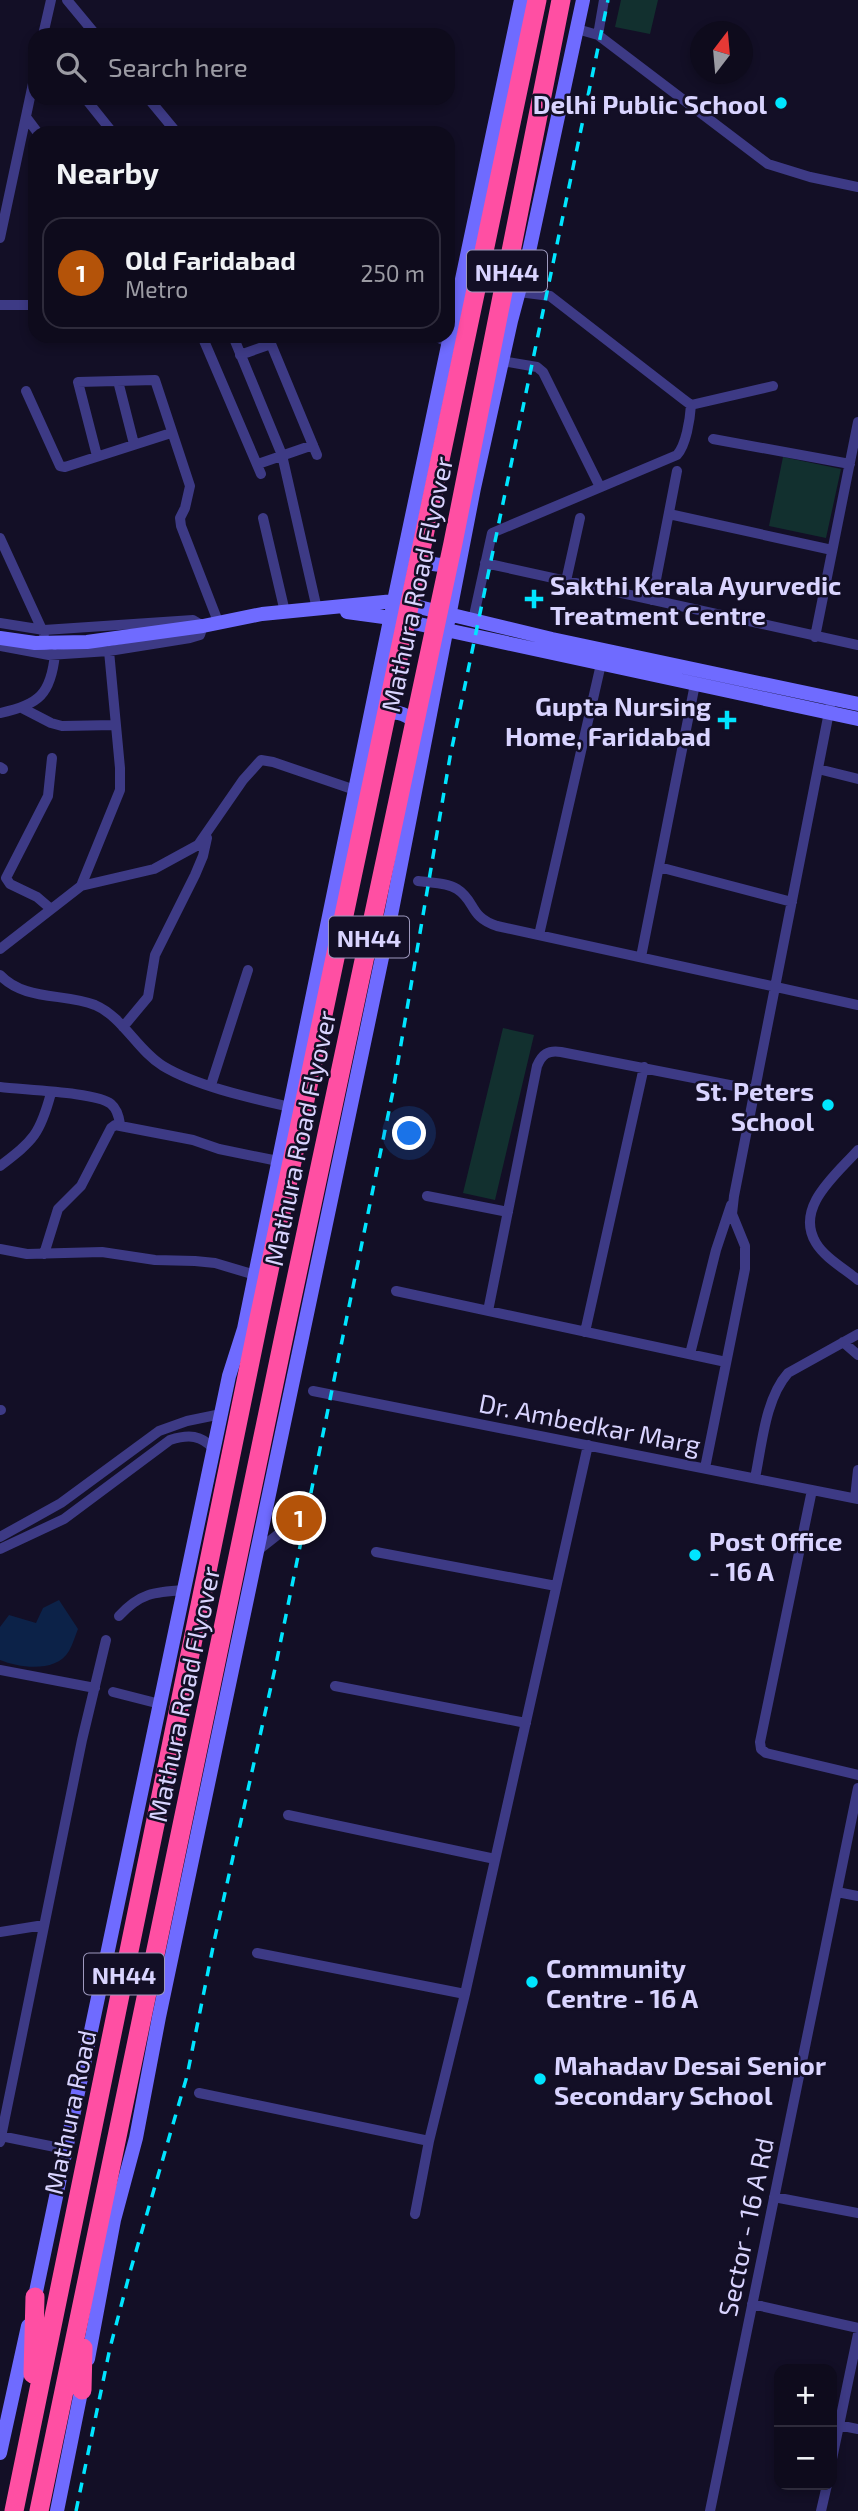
<!DOCTYPE html>
<meta charset="utf-8">
<style>
body{margin:0;font-family:"Exo 2",sans-serif;background:#1c1929;color:#f1f3f6}
.controls{position:absolute;right:21px;bottom:21px;display:grid;overflow:hidden;border-radius:14px;box-shadow:0 4px 10px #0003}
.controls button{width:63px;height:63px;display:grid;place-items:center;padding:0;border:0;border-bottom:2px solid #2e2b3b;background:#0e0b1c;color:#f1f3f6;font:35px sans-serif}
.compass{position:absolute;left:690px;top:21px;width:63px;height:63px;border-radius:50%;background:#0e0b1c;box-shadow:0 4px 10px #0003;rotate:16deg}
.you{position:absolute;left:410px;top:1134px;width:24px;height:24px;margin:-18px;border:5px solid #fff;border-radius:50%;background:#1a73e8;box-shadow:0 0 0 10px #1a73e833}
.badge{display:grid;place-items:center;width:46px;height:46px;border-radius:50%;background:#b45309;color:#fff;font-size:23px;font-weight:700}
.pin{position:absolute;translate:-50% -50%;border:4px solid #fff;box-shadow:0 2px 7px #0006}
.list{margin:0;padding:0;list-style:none}
h2{display:flex;justify-content:space-between;align-items:center;height:91px;margin:0;padding:0 28px;font-size:30px}
h2 small{font-size:23px;font-weight:400;color:#9b9ba3}
.list li{display:grid;grid-template-columns:46px 1fr auto;gap:21px;align-items:center;box-sizing:border-box;height:112px;margin:0 14px 14px;padding:0 14px;border:2px solid #2e2b3b;border-radius:21px}
.list b{display:block;font-size:26px;white-space:nowrap}
.list p{margin:0;font-size:23px;white-space:nowrap;color:#9b9ba3}
.list em{font-size:23px;font-style:normal;color:#9b9ba3}
.icon{flex:none;width:38px;height:38px;fill:none;stroke:currentColor;stroke-width:2;stroke-linecap:round;stroke-linejoin:round}
.map{position:relative;flex:none;width:858px;height:2511px;overflow:hidden}
.search{position:absolute;background:#0e0b1c;box-shadow:0 4px 10px #0003;left:28px;top:28px;width:427px;height:77px;display:flex;align-items:center;gap:18px;box-sizing:border-box;padding:0 24px;border-radius:21px;color:#9b9ba3;font-size:26px}
.panel{position:absolute;background:#0e0b1c;box-shadow:0 4px 10px #0003;left:28px;top:126px;width:427px;height:217px;border-radius:21px}
.map>svg:first-child{display:block}
.green{fill:#12302f}
.water{fill:#0c2248}
.lines{fill:none;stroke-linecap:round;stroke-linejoin:round}
.street{stroke:#3d3a85;stroke-width:10}
.secondary{stroke:#6f6bff;stroke-width:14}
.highway{stroke:#ff4fa3;stroke-width:19}
.rail{stroke:#00e5ff;stroke-width:3.5;stroke-dasharray:10 9;stroke-linecap:butt}
.poi-dot{fill:#00e5ff;stroke:#130f26;stroke-width:2.5}
.labels{text-anchor:middle;dominant-baseline:central;stroke-width:5;stroke-linejoin:round;paint-order:stroke}
.shield{fill:#130f26;stroke:#9e99be;stroke-width:2}
.shield-label{font-size:24px;font-weight:bold;fill:#d9d4ff}
.poi-label{font-size:26px;font-weight:bold;fill:#d9d4ff;stroke:#130f26;text-anchor:start}
.street-label{font-size:26px;fill:#d9d4ff;stroke:#130f26}
</style>
<div class="map">
<svg width="858" height="2511" viewBox="0 0 858 2511">
<rect width="100%" height="100%" fill="#130f26"/>
<!-- green -->
<path class="green" d="M 621,0 L 658,0 L 650,34 L 615,27 Z
M 783,457 L 841,469 L 826,538 L 769,526 Z
M 503,1028 L 534,1035 L 495,1200 L 463,1193 Z"/>
<!-- water -->
<path class="water" d="M 59,1600 L 78,1629 C 75,1636 73,1644 69,1651 C 56,1673 20,1668 0,1660 L 0,1627 L 9,1615 L 36,1623 L 43,1608 Z"/>
<g class="lines">
<!-- street -->
<path class="street" d="M 67,0 L 96,35
M 577,29 L 598,35 L 768,164 L 810,177 L 858,187
M 43,35 L 51,0
M 598,35 L 604,0
M 85,98 L 113,133
M 148,98 L 177,133
M 26,117 L 38,133
M 0,238 L 35,74
M 0,305 L 35,305
M 202,336 L 261,474
M 233,336 L 282,455 L 317,609
M 435,336 L 449,343
M 240,355 L 271,344 L 317,455
M 502,361 L 537,367 L 543,372 L 600,487
M 118,381 L 134,444
M 26,391 L 60,466 L 65,467 L 171,433
M 691,405 L 773,386
M 713,439 L 850,464
M 97,456 L 78,382 L 155,380 L 190,486 L 185,508 L 180,518 L 181,526 L 219,624
M 258,464 L 313,445
M 669,514 L 832,550
M 263,518 L 285,612
M 0,538 L 44,634
M 485,563 L 858,645
M 566,581 L 580,518
M 652,600 L 677,471
M 473,620 L 492,533 L 677,455 C 686,445 690,420 691,405 L 683,399 L 550,296 L 519,292
M 0,623 L 44,630 L 193,620 L 203,626 L 200,635 L 190,638 L 109,651 L 49,655 L 0,646
M 815,637 L 858,422
M 22,708 L 51,723 L 62,726 L 115,725
M 0,713 C 39,705 51,694 55,654
M 0,767 L 3,769
M 818,769 L 858,779
M 659,867 L 792,902
M 418,881 C 430,883 446,882 457,889 C 476,901 469,917 497,926 L 858,1005
M 81,886 L 120,790 L 120,768 L 109,651
M 51,909 L 37,897 L 10,884 L 6,878 L 48,796 L 52,758
M 539,935 L 601,664
M 0,949 L 81,886 L 154,869 L 198,845 L 243,780 L 261,760 L 273,762 L 355,790
M 641,957 L 695,684
M 0,975 C 24,1001 64,993 95,1005 C 123,1017 137,1050 163,1066 C 196,1086 251,1098 290,1107
M 123,1027 L 148,997 L 155,955 L 195,875 L 203,856 L 207,838
M 211,1085 L 248,970
M 0,1087 C 22,1090 97,1092 111,1104 C 117,1109 119,1117 120,1124
M 858,1150 C 837,1174 794,1207 816,1243 C 825,1258 845,1269 858,1280
M 0,1166 C 34,1140 40,1134 51,1093
M 427,1196 L 508,1212
M 0,1249 L 27,1254 L 102,1252 L 155,1260 L 195,1261 L 215,1263 L 255,1275
M 44,1254 L 58,1209 L 81,1186 L 111,1128 L 115,1125 L 193,1140 L 219,1149 L 278,1161
M 396,1291 L 726,1362
M 488,1311 L 537,1066 C 542,1054 548,1050 561,1052 L 755,1090
M 585,1332 L 644,1067
M 843,1342 L 858,1355
M 690,1354 L 716,1250 L 731,1205
M 313,1391 L 858,1499
M 0,1410 L 1,1410
M 705,1468 L 745,1269 L 745,1246 L 732,1214 L 734,1196 L 830,707
M 755,1478 C 762,1445 765,1399 788,1373 L 858,1334
M 812,1490 L 760,1742 L 761,1749 L 766,1753 L 858,1775
M 855,1498 L 858,1470
M 0,1537 L 61,1503 L 159,1431 L 187,1421 L 221,1414
M 0,1549 L 64,1519 L 170,1440 C 189,1434 201,1435 214,1449
M 257,1551 L 285,1529
M 376,1552 L 556,1586
M 119,1616 C 140,1593 154,1592 184,1590
M 0,1670 L 95,1688
M 335,1686 L 526,1723
M 113,1692 L 160,1704
M 288,1815 L 495,1859
M 837,1892 L 858,1896
M 0,1932 L 44,1925
M 257,1953 L 465,1994
M 199,2093 L 429,2141
M 0,2136 L 55,2147 L 66,2153
M 0,2142 L 82,1740 L 106,1640
M 774,2197 L 858,2213
M 415,2214 L 429,2141 L 465,1994 L 588,1445
M 752,2304 L 858,2328
M 838,2425 L 858,2429
M 832,2459 L 858,2334
M 710,2511 L 858,1788
M 821,2511 L 827,2485"/>
<!-- secondary -->
<path class="secondary" d="M 414,553 C 426,564 441,570 455,559
M 347,612 L 391,618 L 858,719
M 0,638 L 35,643 L 87,642 L 203,626 L 262,614 L 394,601 L 552,639 L 858,704
M 380,716 C 398,709 408,714 420,727
M 33,2306 L 229,1376 L 244,1329 L 255,1275 L 394,601 L 521,0
M 88,2359 L 114,2220 L 136,2138 L 159,2017 L 392,910 L 474,488 L 511,321 L 527,261 L 583,0
M 0,2453 L 28,2326
M 57,2511 L 83,2382"/>
<!-- highway -->
<path class="highway" d="M 33,2374 L 35,2297
M 82,2390 L 83,2348
M 14,2511 L 258,1323 L 537,0
M 39,2511 L 285,1331 L 453,543 L 561,0"/>
<!-- rail -->
<path class="rail" d="M 76,2511 L 110,2348 L 130,2272 L 187,2076 L 214,1942 L 276,1664 L 393,1091 L 450,757 L 608,0"/>
</g>
<!-- markers -->
<g class="poi-dot">
<circle cx="781" cy="103" r="7"/>
<path d="M530.5 588.5h7v7h7v7h-7v7h-7v-7h-7v-7h7z"/>
<path d="M723.5 709.5h7v7h7v7h-7v7h-7v-7h-7v-7h7z"/>
<circle cx="828" cy="1105" r="7"/>
<circle cx="695" cy="1555" r="7"/>
<circle cx="532" cy="1982" r="7"/>
<circle cx="540" cy="2079" r="7"/>
</g>
<g class="labels">
<!-- shield labels -->
<g class="shield">
<rect x="467" y="250.5" width="80" height="41" rx="5"/>
<rect x="329" y="916.5" width="80" height="41" rx="5"/>
<rect x="84" y="1953.5" width="80" height="41" rx="5"/>
</g>
<g class="shield-label">
<text x="507" y="271">NH44</text>
<text x="369" y="937">NH44</text>
<text x="124" y="1974">NH44</text>
</g>
<!-- poi labels -->
<g class="poi-label">
<text x="767" y="103" text-anchor="end">Delhi Public School</text>
<text x="550" y="584">Sakthi Kerala Ayurvedic<tspan x="550" dy="30">Treatment Centre</tspan></text>
<text x="711" y="705" text-anchor="end">Gupta Nursing<tspan x="711" dy="30">Home, Faridabad</tspan></text>
<text x="814" y="1090" text-anchor="end">St. Peters<tspan x="814" dy="30">School</tspan></text>
<text x="709" y="1540">Post Office<tspan x="709" dy="30">- 16 A</tspan></text>
<text x="546" y="1967">Community<tspan x="546" dy="30">Centre - 16 A</tspan></text>
<text x="554" y="2064">Mahadav Desai Senior<tspan x="554" dy="30">Secondary School</tspan></text>
</g>
<!-- street labels -->
<g class="street-label">
<text transform="translate(416 584) rotate(-78)">Mathura Road Flyover</text>
<text transform="translate(299 1138) rotate(-78)">Mathura Road Flyover</text>
<text transform="translate(590 1423) rotate(11)">Dr. Ambedkar Marg</text>
<text transform="translate(183 1694) rotate(-78)">Mathura Road Flyover</text>
<text transform="translate(69 2112) rotate(-78)">Mathura Road</text>
<text transform="translate(745 2227) rotate(-78)">Sector - 16 A Rd</text>
</g>
</g>
</svg>
<div class="controls">
<button>+</button>
<button>−</button>
</div>
<svg class="compass" viewBox="-18 -18 36 36"><path d="M0-13l5 13h-10z" fill="#e53935"/><path d="M0 13l5-13h-10z" fill="#9b9ba3"/></svg>
<div class="you"></div>
<div class="pin badge" style="left:299px;top:1518px">1</div>
<div class="search"><svg class="icon" aria-label="search" viewBox="0 0 24 24"><circle cx="10" cy="10" r="6"/><path d="M15 15l6 6"/></svg>Search here</div>
<section class="panel">
<h2>Nearby<small></small></h2>
<ul class="list">
<li><span class="badge">1</span><div><b>Old Faridabad</b><p>Metro</p></div><em>250 m</em></li>
</ul>
</section>
</div>
